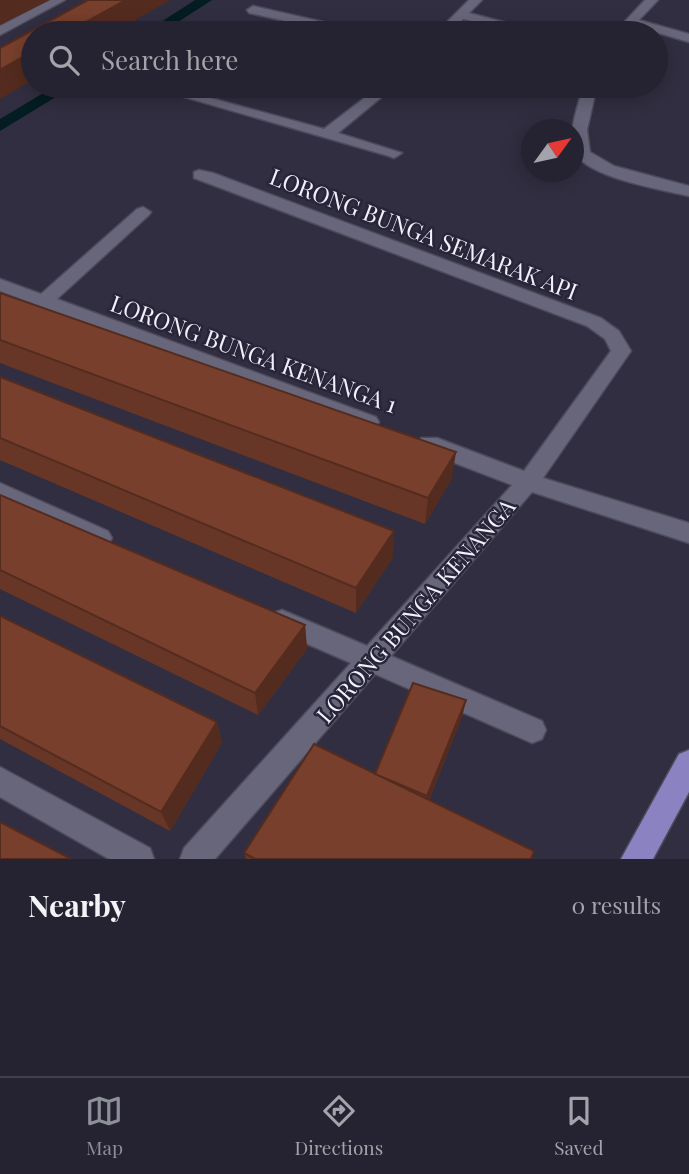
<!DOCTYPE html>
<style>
body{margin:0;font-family:"Playfair Display",serif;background:#2d2a39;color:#f1f3f6}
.compass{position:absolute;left:521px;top:119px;width:63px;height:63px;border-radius:50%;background:#252231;box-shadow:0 4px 18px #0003;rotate:57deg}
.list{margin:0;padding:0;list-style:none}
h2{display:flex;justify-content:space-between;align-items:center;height:91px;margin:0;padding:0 28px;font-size:30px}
h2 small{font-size:23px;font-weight:400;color:#a3a4ab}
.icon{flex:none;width:38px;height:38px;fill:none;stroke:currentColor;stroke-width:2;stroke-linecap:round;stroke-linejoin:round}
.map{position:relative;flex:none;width:689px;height:859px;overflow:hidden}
.search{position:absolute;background:#252231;box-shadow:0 4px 18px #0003;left:21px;right:21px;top:21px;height:77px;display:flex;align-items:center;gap:18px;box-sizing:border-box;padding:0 24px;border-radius:38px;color:#a3a4ab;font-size:26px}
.sheet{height:217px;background:#252231}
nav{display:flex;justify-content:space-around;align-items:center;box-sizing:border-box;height:98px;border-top:2px solid #423f4d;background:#252231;font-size:19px;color:#a3a4ab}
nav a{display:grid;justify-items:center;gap:4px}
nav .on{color:#8c9099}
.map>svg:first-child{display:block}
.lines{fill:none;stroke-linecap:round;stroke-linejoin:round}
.canal{fill:#031d22;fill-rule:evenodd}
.minor-casing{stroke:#4d4a5b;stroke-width:3}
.major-casing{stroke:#4d4a5b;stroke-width:3}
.minor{fill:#68667b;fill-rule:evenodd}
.major{fill:#8b82c1;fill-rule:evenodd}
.wall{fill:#673626}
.shaded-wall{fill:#542c1f}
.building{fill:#783f2c;stroke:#542c1f;stroke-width:2}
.labels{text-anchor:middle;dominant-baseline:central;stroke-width:5;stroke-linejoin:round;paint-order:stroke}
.street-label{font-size:23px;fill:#f1f0fd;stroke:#272537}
</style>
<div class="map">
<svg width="689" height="859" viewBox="0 0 689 859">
<rect width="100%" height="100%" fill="#312e41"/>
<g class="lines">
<!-- canal -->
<path class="canal" d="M 195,0 L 212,0 L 161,33 L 144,33 Z
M 55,86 L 74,86 L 0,131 L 0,119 Z"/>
<!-- minor casing -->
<g class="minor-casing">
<path id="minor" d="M 50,0 L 65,0 L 0,35 L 0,26 Z
M 469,0 L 482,0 L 469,13 L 546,33 L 525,33 L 463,19 L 449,33 L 436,33 Z
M 645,0 L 658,0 L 639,20 L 689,34 L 689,42 L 634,26 L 627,33 L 614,33 Z
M 253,6 L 354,29 L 360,33 L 339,33 L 249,13 L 247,10 Z
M 146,86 L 167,86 L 324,129 L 380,86 L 395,86 L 338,133 L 402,153 L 394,158 L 389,156 Z
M 583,86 L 597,86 L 587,130 L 590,152 L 614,166 L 689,186 L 689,196 C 664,190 582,177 574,150 C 568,129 578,107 583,86 Z
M 199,170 L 213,173 L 601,318 L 619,331 L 631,351 L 543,478 L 689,523 L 689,543 L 532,492 L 391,656 L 542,721 L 546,730 L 542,739 L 532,743 L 375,674 L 215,859 L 180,859 L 184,848 L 351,663 L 273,629 L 269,621 L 273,613 L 282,610 L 367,646 L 512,485 L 421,450 L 418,444 L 421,438 L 437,438 L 524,471 L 611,351 L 605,339 L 587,326 L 194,178 L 194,172 Z
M 143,207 L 151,212 L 149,215 L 57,299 L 376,417 L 379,422 L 376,427 L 362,427 L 0,291 L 0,279 L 41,294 L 137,209 Z
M 0,483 L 108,531 L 112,538 L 108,545 L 100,548 L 92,545 L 0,502 Z
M 0,767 L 150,848 L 154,859 L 109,859 L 0,797 Z"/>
</g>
<!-- major casing -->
<g class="major-casing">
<path id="major" d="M 689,750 L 689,792 L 653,859 L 621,859 L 679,754 Z"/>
</g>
<!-- minor -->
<use href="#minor" class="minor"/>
<!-- major -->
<use href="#major" class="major"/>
</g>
<!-- wall -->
<path class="wall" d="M 0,293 L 452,478 L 425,524 L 0,363 Z
M 0,377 L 393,557 L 356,613 L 0,460 Z
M 0,495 L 305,625 L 307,649 L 258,715 L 0,589 Z
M 0,616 L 217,722 L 222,743 L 170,831 L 0,739 Z
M 466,700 L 462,717 L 429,800 L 531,859 L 246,859 L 244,853 L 375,774 Z"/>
<!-- shaded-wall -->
<path class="shaded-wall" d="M 0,0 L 50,0 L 0,25 Z
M 126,0 L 170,0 L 113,33 L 66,33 Z
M 33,51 L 33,80 L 0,99 L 0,70 Z
M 456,452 L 452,478 L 425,524 L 428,498 Z
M 394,531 L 393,557 L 356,613 L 356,588 Z
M 305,625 L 307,649 L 258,715 L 255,693 Z
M 466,700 L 462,717 L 424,811 L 427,796 Z
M 217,722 L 222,743 L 170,831 L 161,812 Z"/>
<!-- building -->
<path class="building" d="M 88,0 L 126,0 L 66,33 L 33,33 L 33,51 L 0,70 L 0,48 Z
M 0,293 L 456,452 L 428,498 L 0,340 Z
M 0,377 L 394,531 L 356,588 L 0,438 Z
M 0,495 L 305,625 L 255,693 L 0,570 Z
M 0,616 L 217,722 L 161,812 L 0,726 Z
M 413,683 L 466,700 L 427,796 L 375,774 Z
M 314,744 L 534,851 L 531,859 L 255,859 L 244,853 Z
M 0,822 L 71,859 L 0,859 Z"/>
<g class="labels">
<!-- street labels -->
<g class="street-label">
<text transform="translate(424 233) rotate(21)">LORONG BUNGA SEMARAK API</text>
<text transform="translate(254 353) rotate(20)">LORONG BUNGA KENANGA 1</text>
<text transform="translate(415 610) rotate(-49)">LORONG BUNGA KENANGA</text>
</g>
</g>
</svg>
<svg class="compass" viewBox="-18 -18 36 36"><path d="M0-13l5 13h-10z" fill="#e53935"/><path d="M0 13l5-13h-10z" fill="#a3a4ab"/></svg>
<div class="search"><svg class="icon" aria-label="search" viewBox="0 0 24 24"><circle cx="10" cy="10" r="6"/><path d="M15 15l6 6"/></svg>Search here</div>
</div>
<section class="sheet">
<h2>Nearby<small>0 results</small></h2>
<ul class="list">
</ul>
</section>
<nav>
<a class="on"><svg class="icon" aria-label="map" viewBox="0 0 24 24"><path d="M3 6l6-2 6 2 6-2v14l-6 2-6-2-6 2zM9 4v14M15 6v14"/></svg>Map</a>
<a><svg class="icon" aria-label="directions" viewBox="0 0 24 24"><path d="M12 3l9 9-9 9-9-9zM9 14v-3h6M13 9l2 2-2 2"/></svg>Directions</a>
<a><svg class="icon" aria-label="saved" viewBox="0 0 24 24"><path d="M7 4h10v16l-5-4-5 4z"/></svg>Saved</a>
</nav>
